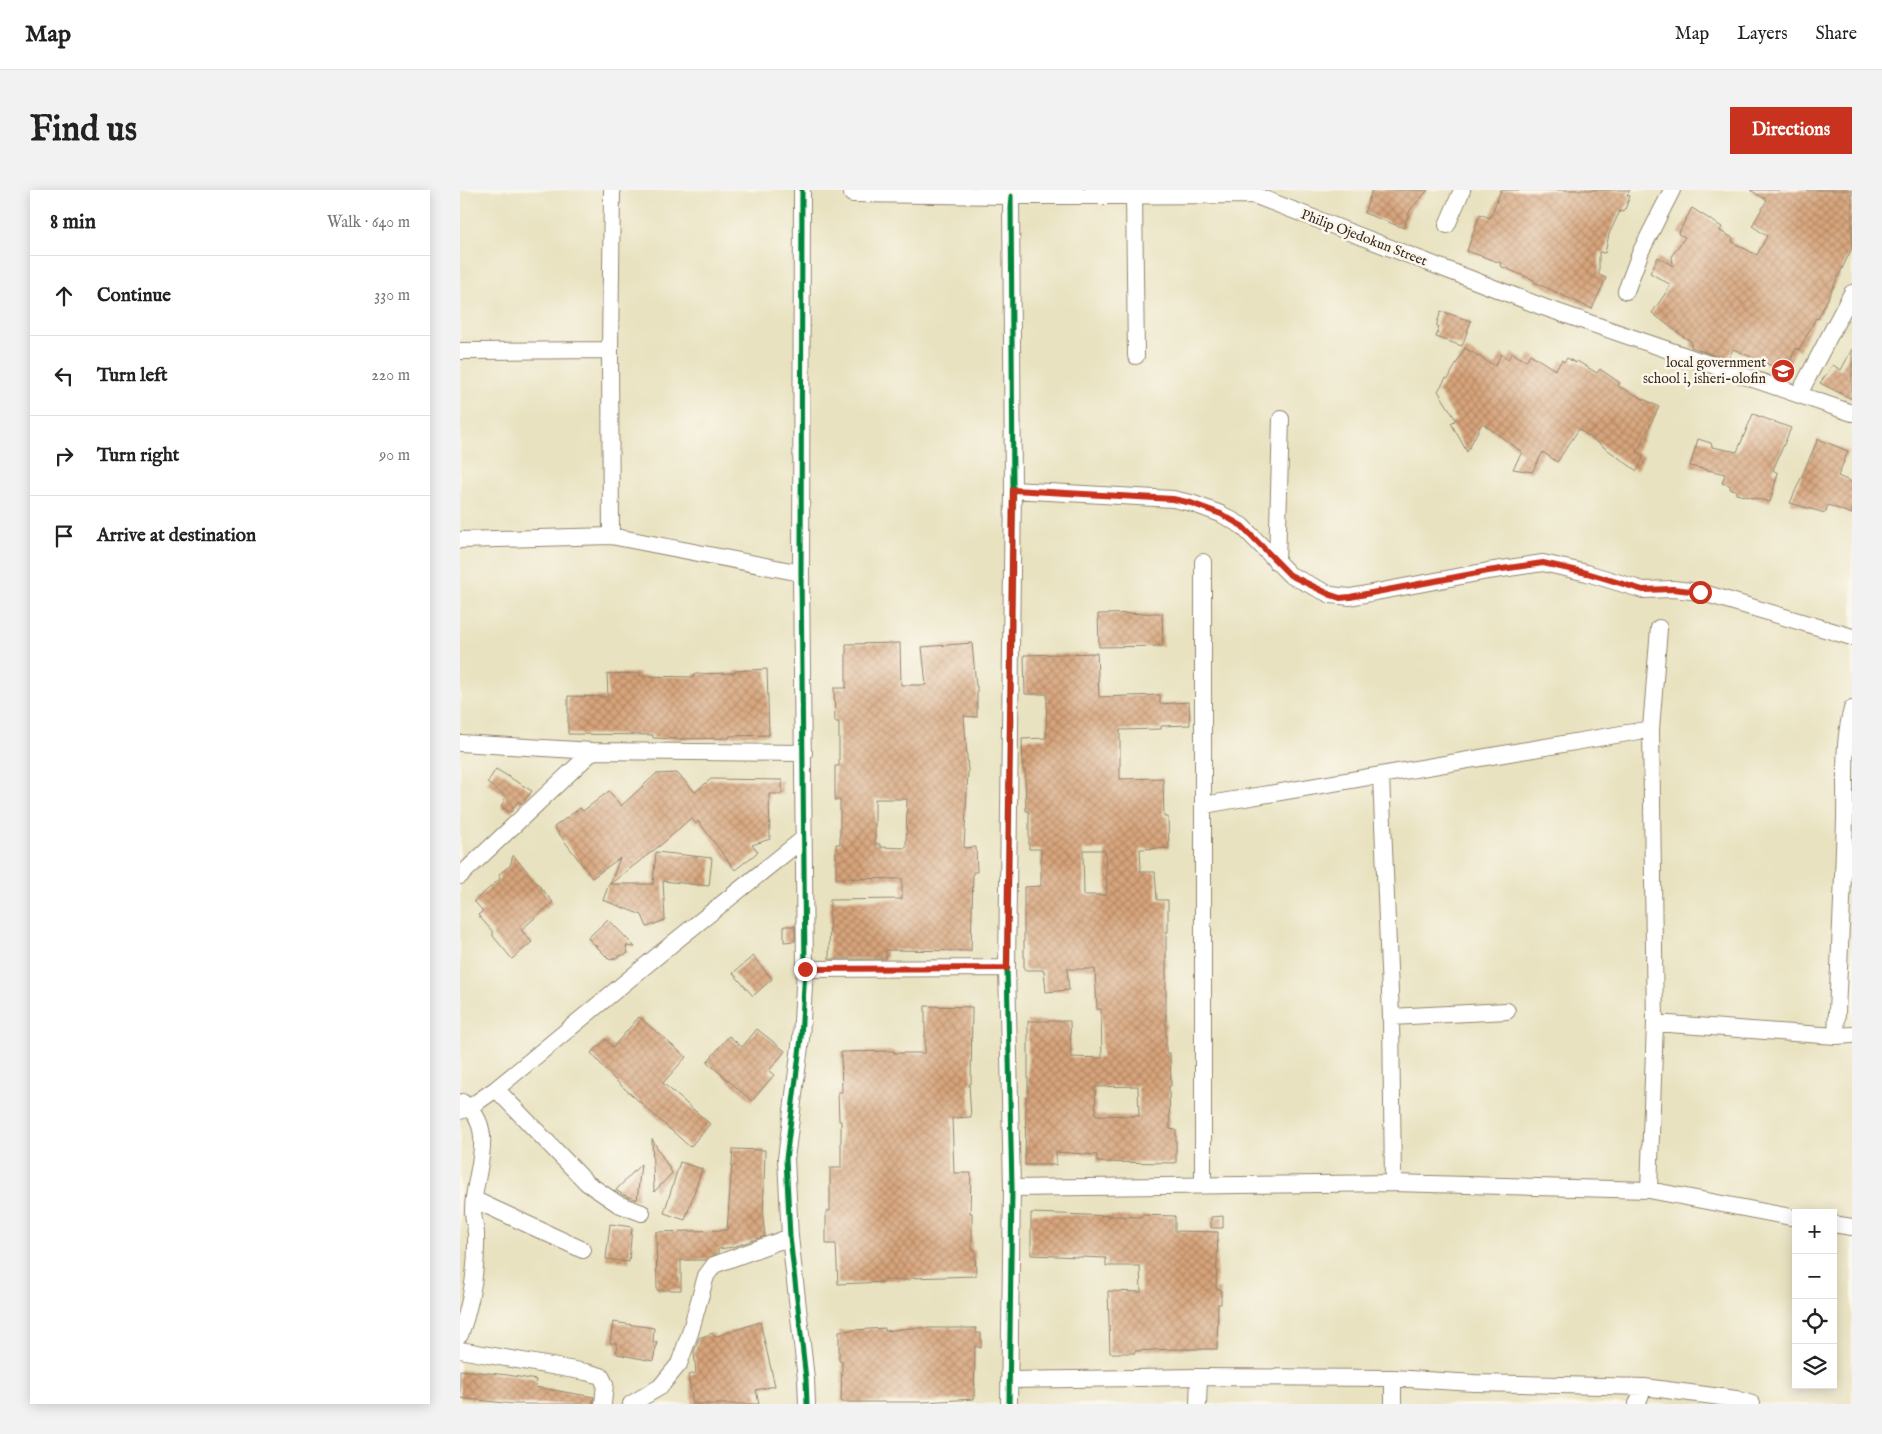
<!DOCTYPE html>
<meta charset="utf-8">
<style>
body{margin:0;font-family:"IM FELL English",serif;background:#f2f2f2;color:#222}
.controls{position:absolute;right:15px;bottom:15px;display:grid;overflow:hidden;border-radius:0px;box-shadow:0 2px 12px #0003}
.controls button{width:45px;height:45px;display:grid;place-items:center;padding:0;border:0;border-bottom:1px solid #e0e0e0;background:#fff;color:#222;font:25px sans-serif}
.stop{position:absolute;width:15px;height:15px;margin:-11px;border:4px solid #c8321e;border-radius:50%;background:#fff}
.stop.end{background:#c8321e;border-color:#fff;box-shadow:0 1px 5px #0008}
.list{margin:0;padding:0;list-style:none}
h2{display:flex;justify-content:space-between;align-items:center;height:65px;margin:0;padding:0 20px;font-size:21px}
h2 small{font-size:16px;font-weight:400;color:#767676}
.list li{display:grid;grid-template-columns:32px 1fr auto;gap:15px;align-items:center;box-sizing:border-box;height:80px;padding:0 20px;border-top:1px solid #e0e0e0}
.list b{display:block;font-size:19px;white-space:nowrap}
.list em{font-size:16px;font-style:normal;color:#767676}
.icon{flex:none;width:28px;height:28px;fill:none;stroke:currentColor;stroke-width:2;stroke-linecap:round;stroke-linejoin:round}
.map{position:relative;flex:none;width:1392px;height:1214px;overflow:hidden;border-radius:0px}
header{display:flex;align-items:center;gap:30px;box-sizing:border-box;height:70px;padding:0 25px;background:#fff;border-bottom:1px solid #e0e0e0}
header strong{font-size:24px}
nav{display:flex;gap:28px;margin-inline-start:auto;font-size:18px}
.intro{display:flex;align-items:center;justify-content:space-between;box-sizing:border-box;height:120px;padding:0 30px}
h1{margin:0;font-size:35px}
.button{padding:12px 22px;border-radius:0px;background:#c8321e;color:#fff;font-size:18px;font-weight:700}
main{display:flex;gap:30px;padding:0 30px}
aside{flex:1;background:#fff;border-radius:0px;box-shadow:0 2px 12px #0003}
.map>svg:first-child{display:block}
.building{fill:url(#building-cross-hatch);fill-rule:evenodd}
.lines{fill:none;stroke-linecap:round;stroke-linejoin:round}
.minor-casing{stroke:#92866f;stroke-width:18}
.minor{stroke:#fff;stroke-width:16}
.cycleway-casing{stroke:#fbf7ec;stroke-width:8}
.cycleway{stroke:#00873e;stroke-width:5}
.route{stroke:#c8321e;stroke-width:6}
.labels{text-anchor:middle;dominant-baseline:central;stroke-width:5;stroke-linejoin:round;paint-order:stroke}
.street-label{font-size:14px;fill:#3b2a1e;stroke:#fbf7ec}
.poi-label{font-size:14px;fill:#3b2a1e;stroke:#fbf7ec;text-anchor:end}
</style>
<header>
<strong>Map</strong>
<nav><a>Map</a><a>Layers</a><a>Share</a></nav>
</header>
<div class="intro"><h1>Find us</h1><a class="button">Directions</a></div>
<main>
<aside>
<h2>8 min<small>Walk · 640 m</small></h2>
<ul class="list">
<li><svg class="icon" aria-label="ahead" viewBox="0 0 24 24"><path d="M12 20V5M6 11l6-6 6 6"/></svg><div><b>Continue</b></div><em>330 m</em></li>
<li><svg class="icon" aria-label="left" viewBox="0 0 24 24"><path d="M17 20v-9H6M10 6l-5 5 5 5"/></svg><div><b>Turn left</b></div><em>220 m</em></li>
<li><svg class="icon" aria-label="right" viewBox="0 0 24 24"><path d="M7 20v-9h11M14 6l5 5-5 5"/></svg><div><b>Turn right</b></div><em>90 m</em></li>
<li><svg class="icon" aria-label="arrive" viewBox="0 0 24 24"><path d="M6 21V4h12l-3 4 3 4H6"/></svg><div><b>Arrive at destination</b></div></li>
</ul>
</aside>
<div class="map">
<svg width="1392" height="1214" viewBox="0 0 1392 1214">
<defs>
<pattern id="building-cross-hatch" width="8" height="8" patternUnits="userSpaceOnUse" patternTransform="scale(1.25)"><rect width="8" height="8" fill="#d7a47b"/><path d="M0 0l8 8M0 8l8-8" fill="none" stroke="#b08664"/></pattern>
</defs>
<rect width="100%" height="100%" fill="#fbf7ec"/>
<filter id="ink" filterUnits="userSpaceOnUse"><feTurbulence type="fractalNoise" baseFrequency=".02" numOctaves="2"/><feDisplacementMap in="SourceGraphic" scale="10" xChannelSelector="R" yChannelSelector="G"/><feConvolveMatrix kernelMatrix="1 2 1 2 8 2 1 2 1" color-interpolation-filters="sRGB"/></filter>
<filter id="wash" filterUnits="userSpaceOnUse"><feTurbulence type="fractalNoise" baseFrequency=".0096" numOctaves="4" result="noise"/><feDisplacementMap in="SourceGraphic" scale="20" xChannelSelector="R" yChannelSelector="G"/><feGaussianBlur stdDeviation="1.12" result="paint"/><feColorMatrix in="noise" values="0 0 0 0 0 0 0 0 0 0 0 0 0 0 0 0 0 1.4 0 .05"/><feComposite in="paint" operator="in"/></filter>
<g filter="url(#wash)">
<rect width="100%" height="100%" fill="#e8e2c0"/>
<g id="blocks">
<!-- building -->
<path class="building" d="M 912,0 L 968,0 L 950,20 L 944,38 L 904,23 Z
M 1041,0 L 1170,0 L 1167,5 L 1170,6 L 1164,22 L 1160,21 L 1149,44 L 1145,63 L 1139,62 L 1139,85 L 1146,88 L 1132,119 L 1074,92 L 1074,90 L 1040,76 L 1041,73 L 1007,61 L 1020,24 L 1030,28 Z
M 1290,0 L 1392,0 L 1392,58 L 1358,129 L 1356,128 L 1339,160 L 1336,158 L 1326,182 L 1273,159 L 1268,170 L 1231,157 L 1231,151 L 1224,147 L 1192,123 L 1211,95 L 1190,83 L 1198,67 L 1213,76 L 1212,65 L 1225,47 L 1218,44 L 1232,18 L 1262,37 L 1260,41 L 1273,48 L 1272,52 L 1297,65 L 1307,46 L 1292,36 L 1307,10 Z
M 981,121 L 1011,131 L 1002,156 L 976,147 L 979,137 L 977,136 L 977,133 Z
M 1005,158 L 1035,176 L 1041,164 L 1048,169 L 1052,163 L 1066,171 L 1070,164 L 1095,180 L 1102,170 L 1104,172 L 1107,168 L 1116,173 L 1117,171 L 1137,183 L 1140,179 L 1160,193 L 1158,196 L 1199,217 L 1177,262 L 1184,266 L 1177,281 L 1119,239 L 1097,272 L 1083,262 L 1072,282 L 1053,279 L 1062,262 L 1022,233 L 1007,262 L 991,233 L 996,230 L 978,201 L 986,188 L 988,189 Z
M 1392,159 L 1392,209 L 1360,193 L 1373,175 L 1381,180 Z
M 1293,224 L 1331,238 L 1313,280 L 1318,283 L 1310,312 L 1276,304 L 1276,300 L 1270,299 L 1270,295 L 1262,293 L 1265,284 L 1230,276 L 1238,249 L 1251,253 L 1252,257 L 1277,262 Z
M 1358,249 L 1388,261 L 1378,286 L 1392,292 L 1392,324 L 1368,315 L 1365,323 L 1330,313 Z
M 702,423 L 703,456 L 639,457 L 638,424 Z
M 440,453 L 441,495 L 466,495 L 462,457 L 512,453 L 516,496 L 517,496 L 517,527 L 504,526 L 508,581 L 504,658 L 516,657 L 517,682 L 513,682 L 511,761 L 426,760 L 426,769 L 369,769 L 370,710 L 442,709 L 442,689 L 376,688 L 376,654 L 380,654 L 380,610 L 375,610 L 375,576 L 379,576 L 379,532 L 375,532 L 374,498 L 386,498 L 386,454 ZM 415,609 L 447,609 L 446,658 L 420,657 L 420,654 L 415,654 Z
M 637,463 L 639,507 L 700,505 L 700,514 L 729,512 L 730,535 L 701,536 L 701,539 L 660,540 L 660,589 L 703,588 L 704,627 L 708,627 L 709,658 L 680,659 L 681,682 L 695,682 L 697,710 L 708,710 L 708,742 L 706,742 L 706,863 L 710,863 L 711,896 L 709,896 L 710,939 L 716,940 L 716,973 L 637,972 L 637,965 L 596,962 L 596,975 L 565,975 L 566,907 L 568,906 L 568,831 L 610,831 L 611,867 L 642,868 L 641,819 L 637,819 L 635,779 L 607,779 L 609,800 L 586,802 L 584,780 L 564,780 L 564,697 L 581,696 L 581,659 L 569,659 L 569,621 L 566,621 L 565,580 L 563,580 L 562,549 L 586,548 L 587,504 L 565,504 L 564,465 ZM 623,660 L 645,660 L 647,705 L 624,705 ZM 678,896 L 679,926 L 636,925 L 635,897 Z
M 307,479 L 309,545 L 269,546 L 270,548 L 222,549 L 193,548 L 193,545 L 108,544 L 108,506 L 148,507 L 147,484 L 180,483 L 180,486 L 234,487 L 234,484 L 275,483 L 275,481 Z
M 36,579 L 72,601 L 62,614 L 58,611 L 51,622 L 41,617 L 46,606 L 27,593 Z
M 217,583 L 235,602 L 251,589 L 322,590 L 322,604 L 309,604 L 310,649 L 292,655 L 298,662 L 275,680 L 238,631 L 236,634 L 231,628 L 202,654 L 150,694 L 160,668 L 132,688 L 94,637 L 120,618 L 123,621 L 149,601 L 161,616 L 196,584 Z
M 196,662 L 252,668 L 249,696 L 203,691 L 205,730 L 187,737 L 182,725 L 143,710 L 149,694 L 193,694 Z
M 53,665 L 93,712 L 61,740 L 72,752 L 52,769 L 33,746 L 33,742 L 18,725 L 23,721 L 14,711 L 40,689 L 39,684 L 50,676 Z
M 148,729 L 175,757 L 166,756 L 168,763 L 150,770 L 128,748 Z
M 324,736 L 335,736 L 335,751 L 324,752 Z
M 293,766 L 312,789 L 293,806 L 273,783 Z
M 465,816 L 512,817 L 511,894 L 509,894 L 511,927 L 492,928 L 494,983 L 511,983 L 510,1023 L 512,1023 L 512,1060 L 515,1060 L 516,1086 L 450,1088 L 450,1090 L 424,1090 L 425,1092 L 378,1094 L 376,1054 L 366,1054 L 366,1021 L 370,1021 L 370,978 L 381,978 L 381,931 L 379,931 L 378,902 L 382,902 L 381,862 L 434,861 L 434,863 L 465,863 Z
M 179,827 L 226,867 L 203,893 L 250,934 L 230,957 L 154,889 L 131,863 L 146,849 L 153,857 Z
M 297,839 L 325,861 L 309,881 L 314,885 L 292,911 L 247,872 L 269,846 L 282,857 Z
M 192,949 L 212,983 L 194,1002 Z
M 273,959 L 305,960 L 303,1029 L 305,1046 L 273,1057 L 258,1059 L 258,1063 L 246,1070 L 221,1070 L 221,1100 L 197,1100 L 196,1042 L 267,1040 Z
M 220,972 L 242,979 L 225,1030 L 204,1023 Z
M 181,974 L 177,1010 L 163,1005 L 156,1000 Z
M 571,1023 L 682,1027 L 682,1025 L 715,1026 L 715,1041 L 758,1042 L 756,1099 L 761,1099 L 761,1114 L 758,1114 L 757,1159 L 713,1159 L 675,1161 L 675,1163 L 650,1163 L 648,1101 L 681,1102 L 680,1076 L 646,1076 L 646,1068 L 571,1065 Z
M 763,1026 L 763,1038 L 751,1038 L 751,1027 Z
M 150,1034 L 172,1037 L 169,1072 L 146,1069 Z
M 153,1132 L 194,1138 L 193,1152 L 197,1152 L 193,1171 L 157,1164 L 156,1153 L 150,1153 Z
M 300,1132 L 315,1196 L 296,1200 L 299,1214 L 233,1214 L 228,1185 L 236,1183 L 234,1162 L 239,1148 L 253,1143 L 254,1147 Z
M 425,1138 L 425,1141 L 450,1138 L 516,1138 L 516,1143 L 521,1143 L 521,1158 L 515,1156 L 514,1209 L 464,1212 L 381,1212 L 382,1171 L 379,1171 L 379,1141 Z
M 0,1180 L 48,1185 L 76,1190 L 75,1197 L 134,1207 L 133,1214 L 53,1214 L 0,1208 Z"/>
</g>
</g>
<g filter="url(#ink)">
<use href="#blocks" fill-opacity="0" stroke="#92866f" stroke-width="1"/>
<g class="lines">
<!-- minor casing -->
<g class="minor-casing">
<path id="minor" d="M 342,0 L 341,383 L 345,779 L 341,848 L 326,969 L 330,1047 L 346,1189 L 347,1214
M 392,4 L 551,6 L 794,5 L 1083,117 L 1392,223
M 674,5 L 676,166
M 987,35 L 1002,0
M 1166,101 L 1181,61 L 1212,0
M 0,161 L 150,160
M 1339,204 L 1392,103
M 553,300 L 713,309 L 731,313 L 761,324 L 782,336 L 830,385 L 871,405 L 890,407 L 1028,381 L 1083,373 L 1127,383 L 1183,400 L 1213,399 L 1240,402 L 1392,447
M 151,346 L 150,160 L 152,0
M 0,350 L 151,346 L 341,383
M 743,372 L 743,995
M 817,373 L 821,229
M 0,553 L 133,561 L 344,563
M 921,586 L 931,827 L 933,993
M 744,615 L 1191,539
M 0,686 L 133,561
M 345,779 L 547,778
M 931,827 L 1047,821
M 1195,833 L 1376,846 L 1392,845
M 1376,846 C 1379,773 1383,701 1385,629 C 1386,592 1382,555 1392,519
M 36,899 L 127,993 L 158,1014 L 182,1023
M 0,921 L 10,917 L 36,899 L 213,753 L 343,649
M 552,998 L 933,993 L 1189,1000 L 1336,1028
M 1189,1000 L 1195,833 L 1191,539 L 1199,438
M 15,1010 L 123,1060
M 1373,1034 L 1392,1037
M 0,1145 C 12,1112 17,1078 16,1043 C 15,1035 13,1027 13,1020 C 13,984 40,938 2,912
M 0,1160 L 126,1182 L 141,1186 L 145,1194 L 143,1214
M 550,1190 L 739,1187 L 933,1188 L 1014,1193 L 1184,1197 L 1276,1209 L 1292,1214
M 171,1214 L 200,1197 L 219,1174 L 230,1143 L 246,1086 L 254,1075 L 330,1047
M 549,1214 L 552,998 L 547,778 L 553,300 L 551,6
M 738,1214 L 739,1187
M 933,1214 L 933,1188
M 1177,1214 L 1184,1197"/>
</g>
<!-- minor -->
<use href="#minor" class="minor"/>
<!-- cycleway casing -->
<g class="cycleway-casing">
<path id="cycleway" d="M 342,0 L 341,383 L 345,779 L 341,848 L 326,969 L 330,1047 L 346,1189 L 347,1214
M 549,1214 L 552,998 L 547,778 L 553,300 L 551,6"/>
</g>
<!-- cycleway -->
<use href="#cycleway" class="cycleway"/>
</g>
</g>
<g class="lines" filter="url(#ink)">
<!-- route -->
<path class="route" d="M 345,779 L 547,778 L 553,300 L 713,309 L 731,313 L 761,324 L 782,336 L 830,385 L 871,405 L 880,408 L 890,407 L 1028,381 L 1083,373 L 1127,383 L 1183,400 L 1213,399 L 1240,402"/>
</g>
<!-- icons -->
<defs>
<g id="school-disc" transform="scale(1.25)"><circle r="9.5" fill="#c8321e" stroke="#fbf7ec"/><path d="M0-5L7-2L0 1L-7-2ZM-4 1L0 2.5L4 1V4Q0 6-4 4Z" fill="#fff"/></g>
</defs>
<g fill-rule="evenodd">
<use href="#school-disc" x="1323" y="181"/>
</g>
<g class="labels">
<!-- street labels -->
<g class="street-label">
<text transform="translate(904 48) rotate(21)">Philip Ojedokun Street</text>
</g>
<!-- poi labels -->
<g class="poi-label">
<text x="1306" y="173">local government<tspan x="1306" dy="16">school i, isheri-olofin</tspan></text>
</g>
</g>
</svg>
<div class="controls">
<button>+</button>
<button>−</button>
<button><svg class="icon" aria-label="locate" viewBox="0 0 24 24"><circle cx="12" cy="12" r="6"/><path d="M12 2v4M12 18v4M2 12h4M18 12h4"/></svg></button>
<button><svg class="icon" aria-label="layers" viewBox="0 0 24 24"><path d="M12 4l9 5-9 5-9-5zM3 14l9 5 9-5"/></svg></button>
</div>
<div class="stop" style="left:1240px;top:402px"></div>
<div class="stop end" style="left:345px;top:779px"></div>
</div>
</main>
